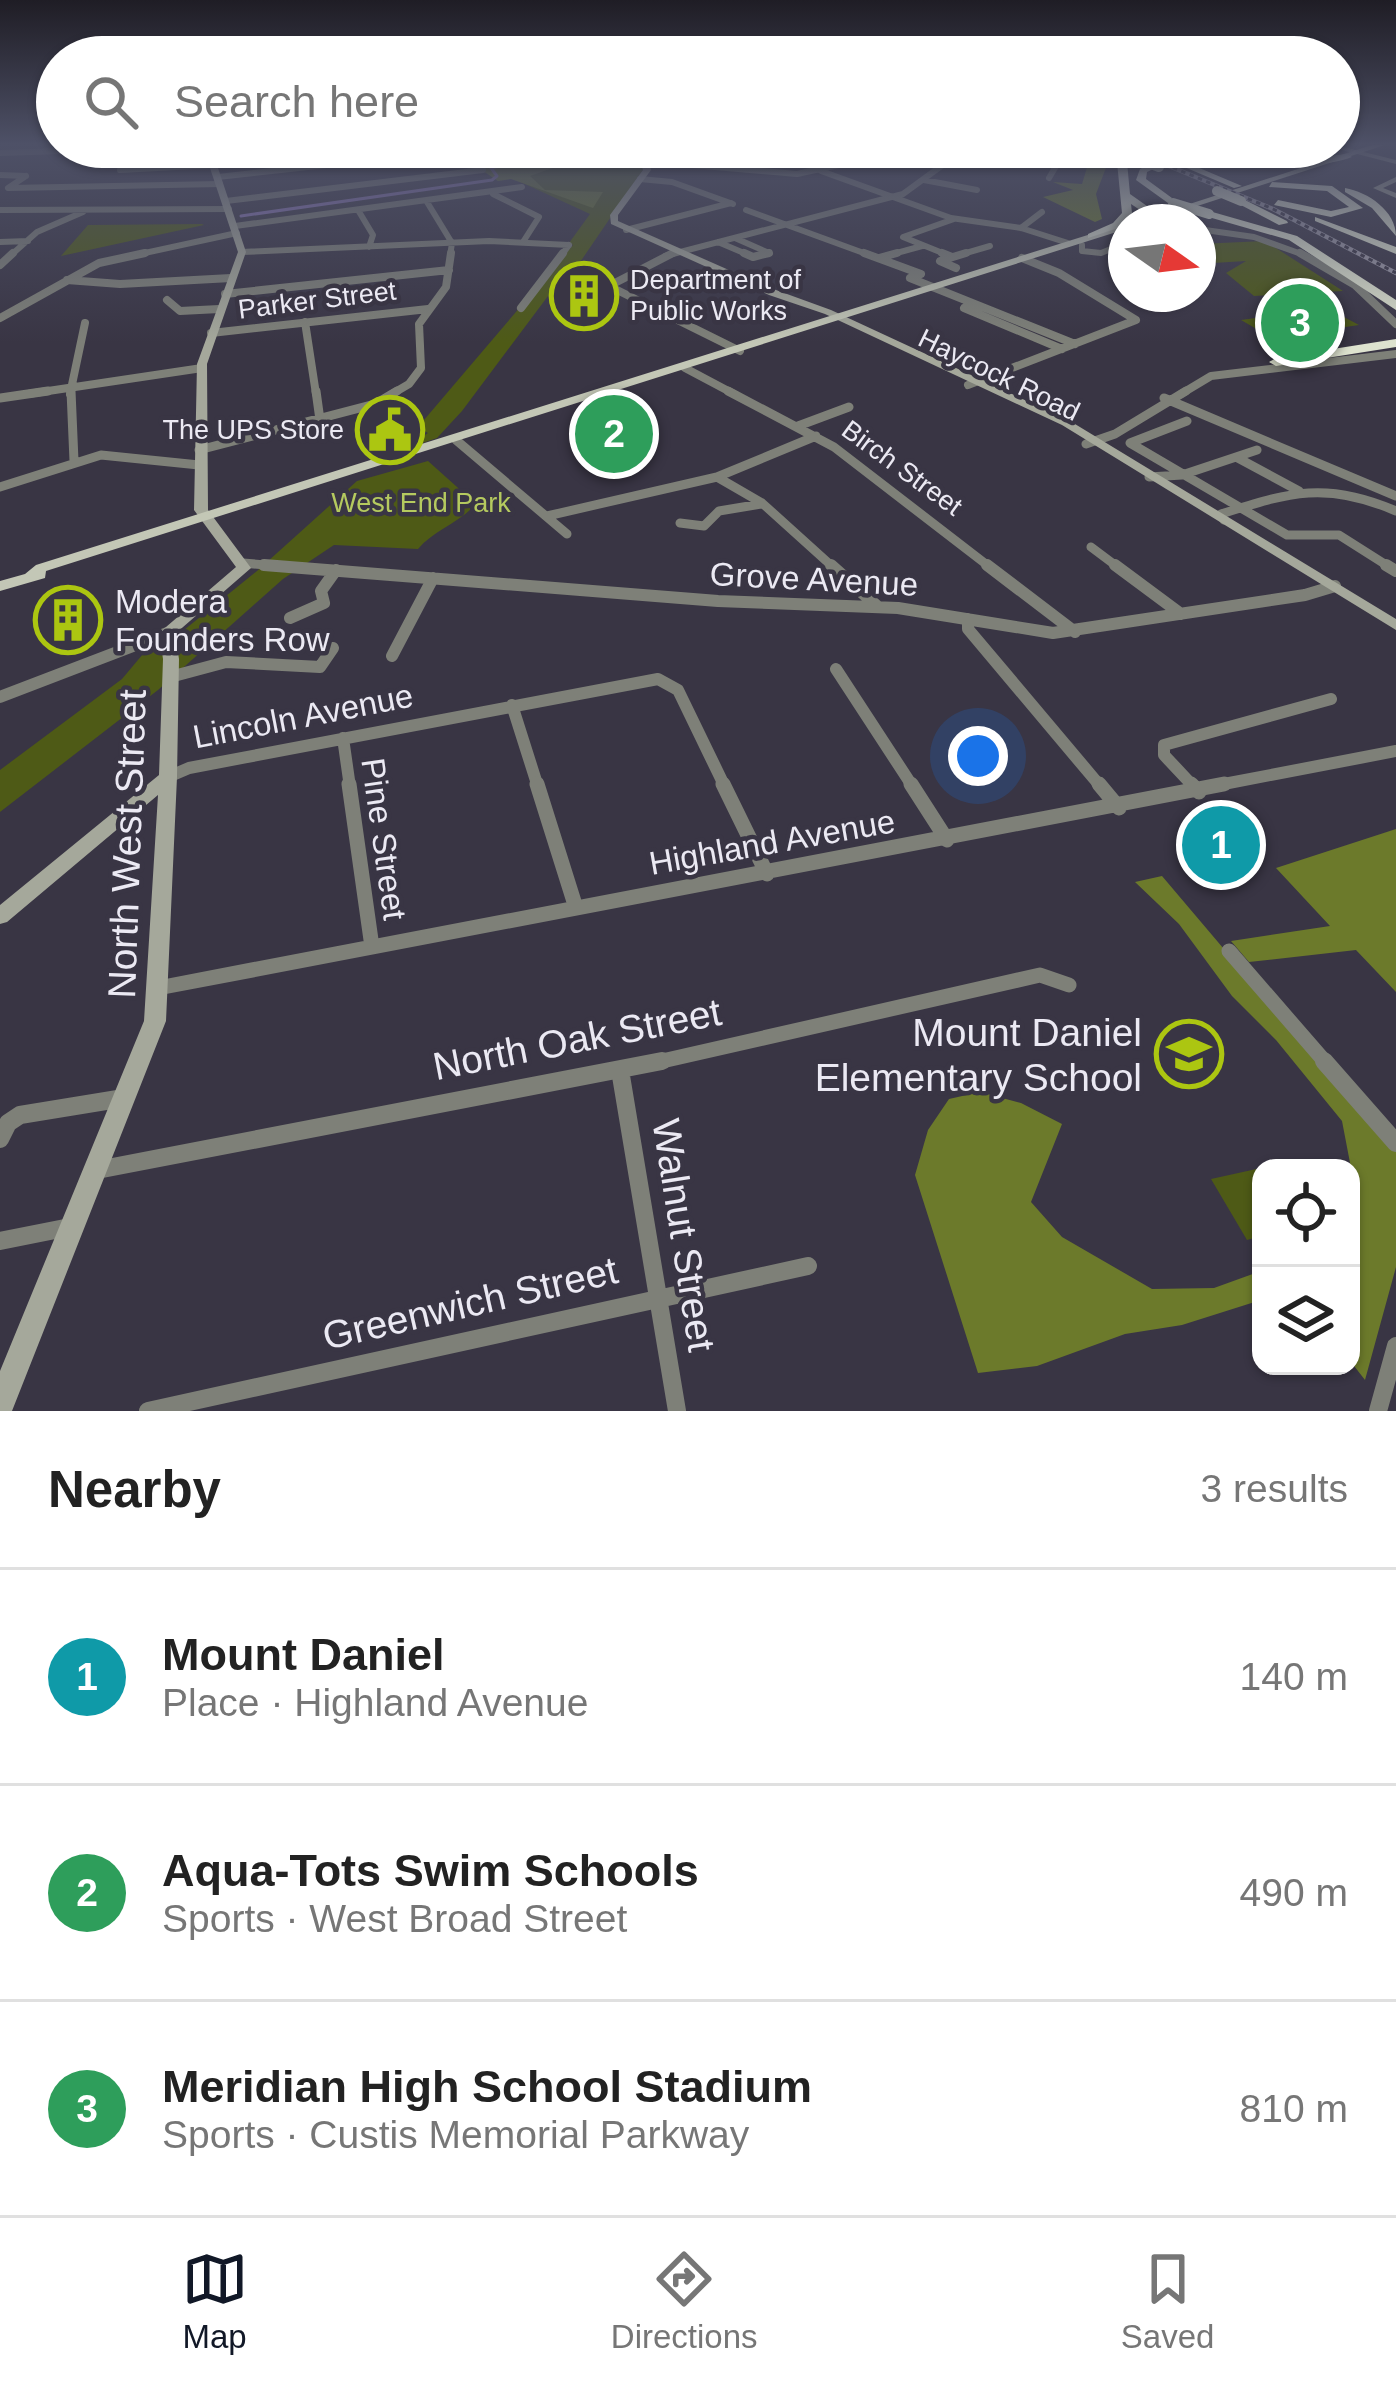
<!DOCTYPE html>
<meta charset="utf-8">
<style>
body{margin:0;font-family:Arial,sans-serif;background:#f2f2f2;color:#222}
.controls{position:absolute;right:36px;bottom:36px;display:grid;overflow:hidden;border-radius:24px;box-shadow:0 3px 9px #0004}
.controls button{width:108px;height:108px;display:grid;place-items:center;padding:0;border:0;border-bottom:3px solid #e0e0e0;background:#fff;color:#222;font:60px sans-serif}
.compass{position:absolute;left:1108px;top:204px;width:108px;height:108px;border-radius:50%;background:#fff;box-shadow:0 3px 9px #0004;rotate:104deg}
.you{position:absolute;left:978px;top:756px;width:42px;height:42px;margin:-30px;border:9px solid #fff;border-radius:50%;background:#1a73e8;box-shadow:0 0 0 18px #1a73e833}
.badge{display:grid;place-items:center;width:78px;height:78px;border-radius:50%;background:#111827;color:#fff;font-size:39px;font-weight:700}
.pin{position:absolute;translate:-50% -50%;border:6px solid #fff;box-shadow:0 3px 12px #0006}
.list{margin:0;padding:0;list-style:none}
h2{display:flex;justify-content:space-between;align-items:center;height:156px;margin:0;padding:0 48px;font-size:51px}
h2 small{font-size:39px;font-weight:400;color:#767676}
.list li{display:grid;grid-template-columns:78px 1fr auto;gap:36px;align-items:center;box-sizing:border-box;height:216px;padding:0 48px;border-top:3px solid #e0e0e0}
.list b{display:block;font-size:45px;white-space:nowrap}
.list p{margin:0;font-size:39px;white-space:nowrap;color:#767676}
.list em{font-size:39px;font-style:normal;color:#767676}
.icon{flex:none;width:66px;height:66px;fill:none;stroke:currentColor;stroke-width:2;stroke-linecap:round;stroke-linejoin:round}
.map{position:relative;flex:none;width:1396px;height:1411px;overflow:hidden}
.search{position:absolute;background:#fff;box-shadow:0 3px 9px #0004;left:36px;right:36px;top:36px;height:132px;display:flex;align-items:center;gap:30px;box-sizing:border-box;padding:0 42px;border-radius:66px;color:#767676;font-size:45px}
.sheet{height:804px;background:#fff}
nav{display:flex;justify-content:space-around;align-items:center;box-sizing:border-box;height:168px;border-top:3px solid #e0e0e0;background:#fff;font-size:33px;color:#767676}
nav a{display:grid;justify-items:center;gap:6px}
nav .on{color:#111827}
.map>svg:first-child{display:block}
.green{fill:#4e5a16}
.forest{fill:#6c7a2b}
.lines{fill:none;stroke-linecap:round;stroke-linejoin:round}
.stream{stroke:#8f79be;stroke-width:3}
.street-far5{stroke:#7e8078;stroke-width:6}
.street-far4{stroke:#7e8078;stroke-width:8}
.street-far3{stroke:#7e8078;stroke-width:9}
.street-far2{stroke:#7e8078;stroke-width:12}
.street-far1{stroke:#7e8078;stroke-width:15}
.street{stroke:#7e8078;stroke-width:18}
.secondary{fill:#a5a89b;fill-rule:evenodd}
.primary{fill:#c3c7b6;fill-rule:evenodd}
.highway{fill:#dee3cf;fill-rule:evenodd}
.rail-casing{stroke:#9996a3;stroke-width:4.5}
.rail{stroke:#393544;stroke-width:3;stroke-dasharray:4.5;stroke-linecap:butt}
.highway-bridge{stroke:#dee3cf;stroke-width:10}
.labels{text-anchor:middle;dominant-baseline:central;stroke-width:9;stroke-linejoin:round;paint-order:stroke}
.far-poi-label{font-size:27px;fill:#ebe9f3;stroke:#393544;text-anchor:start}
.far-street-label{font-size:27px;fill:#ebe9f3;stroke:#393544}
.far-park-label{font-size:27px;fill:#b5ca5f;stroke:#393544}
.street-label{font-size:33px;fill:#ebe9f3;stroke:#393544}
.poi-label{font-size:33px;fill:#ebe9f3;stroke:#393544;text-anchor:start}
.near-street-label{font-size:39px;fill:#ebe9f3;stroke:#393544}
.near-poi-label{font-size:39px;fill:#ebe9f3;stroke:#393544;text-anchor:end}
</style>
<div class="map">
<svg width="1396" height="1411" viewBox="0 0 1396 1411">
<rect width="100%" height="100%" fill="#393544"/>
<!-- green -->
<path class="green" d="M 542,147 C 574,147 616,142 643,162 L 643,170 L 574,271 L 554,288 L 462,411 L 437,438 L 402,450 L 428,433 L 418,427 L 573,245 L 569,243 L 590,214 L 477,162 Z
M 88,225 L 202,224 L 204,225 L 61,256 Z
M 1265,241 L 1343,291 L 1254,296 L 1226,273 L 1246,261 L 1213,263 L 1198,251 L 1198,244 Z
M 1327,308 L 1359,325 L 1272,338 L 1241,320 Z
M 428,461 L 476,504 C 459,523 434,530 418,549 L 334,545 L 283,579 L 158,690 L 0,812 L 0,770 L 122,679 L 148,648 L 184,630 L 257,571 L 357,481 Z
M 1261,1168 L 1261,1236 L 1247,1240 L 1211,1179 Z"/>
<!-- forest -->
<path class="forest" d="M 541,147 L 595,148 L 581,160 L 599,165 L 564,164 L 530,176 L 545,190 L 603,192 L 593,208 L 511,179 L 498,181 L 468,161 Z
M 1063,147 C 1082,147 1097,148 1107,165 L 1096,194 L 1102,219 L 1095,222 L 1043,197 L 1073,190 L 1053,182 L 1082,184 L 1089,161 Z
M 1396,829 L 1396,992 L 1356,950 L 1249,962 L 1231,941 L 1330,926 L 1276,868 Z
M 1162,876 L 1396,1152 L 1396,1267 L 1365,1380 L 1351,1362 L 1351,1168 L 1342,1121 L 1276,1040 L 1232,996 L 1179,924 L 1135,882 Z
M 980,1092 L 1021,1103 L 1062,1124 L 1031,1202 L 1062,1237 L 1152,1289 L 1214,1288 L 1261,1271 L 1261,1300 L 1182,1325 L 1125,1334 L 1037,1366 L 978,1373 L 915,1175 L 928,1130 L 949,1099 Z"/>
<g class="lines">
<!-- stream -->
<path class="stream" d="M 472,161 L 493,166
M 241,216 L 492,180 L 497,176 L 491,168 L 587,147"/>
<!-- street-far5 -->
<path class="street-far5" d="M 609,147 L 639,153
M 725,147 L 789,150
M 1031,147 L 1059,161 L 1049,178
M 1292,147 L 1308,152
M 0,153 L 183,147
M 212,159 L 297,147
M 646,161 L 797,174 L 848,163 L 860,147
M 699,164 L 712,147
M 120,170 L 214,165
M 821,171 L 951,218 L 1021,228 L 1068,243
M 0,175 L 26,176
M 26,176 L 8,188 L 220,184
M 218,177 L 407,156
M 640,179 L 672,182 L 733,204
M 924,180 L 977,190
M 493,194 L 539,217 L 523,242
M 226,201 L 483,170
M 427,202 L 452,243 L 450,256
M 0,210 L 229,209
M 358,210 L 373,235 L 369,247
M 746,210 L 872,256
M 235,226 L 522,187
M 1021,228 L 1042,212
M 1198,229 L 1254,237 L 1307,256
M 626,230 L 731,203
M 735,238 L 769,253 L 757,256
M 0,242 L 28,241
M 718,242 L 751,256
M 1082,245 L 1082,251 L 1101,253 L 1126,243
M 242,252 L 489,241 L 569,245
M 10,256 L 37,232 L 83,212
M 131,256 L 237,233
M 561,256 L 569,245
M 665,256 L 903,194 L 955,156 L 981,147
M 886,256 L 922,246
M 950,256 L 903,237 L 954,219
M 956,256 L 990,246"/>
<!-- street-far4 -->
<path class="street-far4" d="M 673,253 L 609,286 L 740,351
M 744,253 L 753,257 L 769,253
M 864,253 L 921,274 L 910,278
M 942,253 L 952,257
M 1300,253 L 1355,285 L 1396,324
M 879,258 L 897,253
M 0,265 L 13,253
M 956,268 L 940,261 L 966,253
M 910,278 L 1075,344
M 67,280 L 120,284 L 231,278
M 225,294 L 449,270
M 167,300 L 180,311 L 219,309
M 521,308 L 563,253
M 964,308 L 1062,349
M 0,318 L 99,263 L 145,253
M 305,322 L 316,394
M 211,333 L 428,309
M 685,368 L 734,394
M 968,385 L 1136,320 L 1059,273 L 1022,258
M 28,394 L 202,368
M 70,394 L 85,323
M 392,394 L 409,384 L 421,368 L 419,324 L 446,287 L 451,253
M 1181,394 L 1211,376 L 1396,354"/>
<!-- street-far3 -->
<path class="street-far3" d="M 71,391 L 74,461
M 316,391 L 320,420
M 728,391 L 834,447 L 991,568
M 0,398 L 48,391
M 1164,398 L 1396,496
M 1187,421 L 1130,443 L 1287,535 L 1339,535 L 1391,568
M 798,426 L 849,407
M 456,440 L 567,534
M 1086,444 L 1115,434 L 1186,391
M 199,450 L 375,404 L 397,391
M 1236,457 L 1299,491
M 717,477 L 762,503 L 834,568
M 1149,477 L 1182,475 L 1257,450
M 0,487 L 101,455 L 199,465
M 547,516 L 717,477 L 816,436
M 1224,520 L 1221,514 C 1290,492 1327,481 1396,511
M 680,523 L 704,526 L 719,511 L 761,504
M 1091,547 L 1119,568
M 243,563 L 301,568"/>
<!-- street-far2 -->
<path class="street-far2" d="M 264,565 L 718,601 L 898,608 L 1053,633 L 1305,595 L 1335,586
M 831,565 L 877,606
M 987,565 L 1075,632
M 1115,565 L 1181,614
M 1386,565 L 1396,571
M 290,618 L 324,603 L 321,591 L 336,570
M 968,619 L 968,629 L 1101,787
M 392,656 L 433,578
M 836,669 L 913,787
M 170,677 L 226,662 L 320,667 L 333,648
M 0,697 L 167,633
M 512,705 L 538,787
M 343,738 L 350,787
M 168,777 L 189,768 L 658,679 L 678,690 L 725,787
M 1194,787 L 1164,755 L 1164,745 L 1331,699
M 1208,787 L 1396,751"/>
<!-- street-far1 -->
<path class="street-far1" d="M 349,784 L 372,947
M 537,784 L 576,908
M 723,784 L 767,874
M 911,784 L 947,840
M 1099,784 L 1119,808
M 1191,784 L 1199,792
M 1229,951 L 1327,1064
M 158,988 L 1224,784
M 649,1064 L 1040,975 L 1069,985"/>
<!-- street -->
<path class="street" d="M 1324,1061 L 1396,1143
M 620,1070 L 677,1411
M 0,1139 L 8,1123 L 20,1115 L 124,1098
M 97,1170 L 662,1061
M 0,1241 L 70,1227
M 148,1411 L 808,1266
M 1378,1411 L 1396,1346"/>
<!-- secondary -->
<path class="secondary" d="M 1339,146 L 1396,160 L 1396,164 L 1330,147 Z
M 203,147 L 211,147 L 246,252 L 207,364 L 208,510 L 251,568 L 175,634 L 179,659 L 177,777 L 166,1021 L 12,1411 L 0,1411 L 0,1371 L 144,1021 L 158,795 L 7,922 L 0,924 L 0,905 L 159,775 L 163,659 L 159,633 L 236,567 L 194,510 L 197,364 L 238,252 Z
M 636,147 L 644,147 L 651,170 L 618,215 L 618,221 L 765,286 L 831,310 L 1070,421 L 1396,619 L 1396,630 L 1062,425 L 825,314 L 769,295 L 611,224 L 610,215 L 643,170 Z
M 1396,177 L 1396,182 L 1383,188 L 1396,193 L 1396,198 L 1373,188 Z"/>
<!-- primary -->
<path class="primary" d="M 1372,145 L 1385,145 L 1148,222 L 1134,222 Z
M 1126,223 L 1126,229 L 46,571 L 45,578 L 0,591 L 0,581 L 25,574 L 36,565 Z"/>
<!-- highway -->
<path class="highway" d="M 1133,147 L 1146,147 L 1167,156 L 1201,151 L 1310,158 L 1347,154 L 1352,157 C 1298,177 1234,149 1178,159 L 1242,186 L 1234,188 L 1170,161 L 1147,172 L 1146,179 L 1172,198 L 1168,203 L 1136,180 L 1140,169 L 1159,159 Z
M 1122,159 L 1127,162 L 1130,194 L 1147,206 L 1183,215 L 1178,218 L 1140,210 L 1131,204 L 1132,213 L 1121,227 L 1088,238 L 1088,234 L 1113,223 L 1122,213 L 1117,162 Z
M 1272,182 L 1332,186 L 1363,208 L 1331,217 L 1274,205 L 1278,200 L 1331,211 L 1349,207 L 1327,191 L 1269,187 Z
M 1345,188 C 1368,192 1396,211 1396,236 L 1372,208 L 1345,192 Z
M 1241,198 L 1287,221 L 1288,223 L 1279,225 L 1237,203 Z
M 1209,211 L 1297,236 L 1396,300 L 1396,310 L 1289,240 L 1205,216 Z
M 1315,217 L 1396,247 L 1396,254 L 1315,221 Z
M 1396,339 L 1396,347 L 1276,366 L 1269,362 L 1276,358 Z"/>
<!-- rail casing -->
<g class="rail-casing">
<path id="rail" d="M 1123,147 L 1273,209 L 1396,273"/>
</g>
<!-- rail -->
<use href="#rail" class="rail"/>
<!-- highway-bridge -->
<path class="highway-bridge" d="M 1146,162 L 1159,167
M 1217,191 L 1241,201
M 1173,203 L 1209,214"/>
</g>
<!-- sky -->
<linearGradient id="sky" x2="0" y2="1"><stop stop-color="#1f1d25"/><stop offset="0.42" stop-color="#4e5167"/><stop offset="1" stop-color="#4e5167" stop-opacity="0"/></linearGradient>
<rect width="1396" height="343" fill="url(#sky)"/>
<!-- icons -->
<defs>
<g id="building-ring" transform="scale(3.45)"><circle r="9.5" fill="#393544" stroke="#acc611" stroke-width="1.5"/><path d="M-4-6H4V6H1V3H-1V6H-4ZM-2.5-4.3h1.7v1.8h-1.7ZM.8-4.3h1.7v1.8H.8ZM-2.5-1h1.7V.8h-1.7ZM.8-1h1.7V.8H.8Z" fill="#acc611"/></g>
<g id="civic-ring" transform="scale(3.45)"><circle r="9.5" fill="#393544" stroke="#acc611" stroke-width="1.5"/><path d="M-.6-6.5H3V-4.5H.6V-3L4-1V1h2V6H-6V1h2V-1L-.6-3ZM-1.2 2.5V6h2.4V2.5Z" fill="#acc611"/></g>
<g id="school-ring" transform="scale(3.45)"><circle r="9.5" fill="#393544" stroke="#acc611" stroke-width="1.5"/><path d="M0-5L7-2L0 1L-7-2ZM-4 1L0 2.5L4 1V4Q0 6-4 4Z" fill="#acc611"/></g>
</defs>
<g fill-rule="evenodd">
<use href="#building-ring" x="584" y="296"/>
<use href="#civic-ring" x="390" y="430"/>
<use href="#building-ring" x="68" y="620"/>
<use href="#school-ring" x="1189" y="1054"/>
</g>
<g class="labels">
<!-- far-poi labels -->
<g class="far-poi-label">
<text x="630" y="280">Department of<tspan x="630" dy="31">Public Works</tspan></text>
<text x="344" y="430" text-anchor="end">The UPS Store</text>
</g>
<!-- far-street labels -->
<g class="far-street-label">
<text transform="translate(317 300) rotate(-7)">Parker Street</text>
<text transform="translate(999 375) rotate(26)">Haycock Road</text>
<text transform="translate(902 468) rotate(36)">Birch Street</text>
</g>
<!-- far-park labels -->
<g class="far-park-label">
<text x="421" y="503">West End Park</text>
</g>
<!-- street labels -->
<g class="street-label">
<text transform="translate(814 579) rotate(3)">Grove Avenue</text>
<text transform="translate(303 716) rotate(-11)">Lincoln Avenue</text>
<text transform="translate(384 839) rotate(82)">Pine Street</text>
<text transform="translate(772 842) rotate(-10)">Highland Avenue</text>
</g>
<!-- poi labels -->
<g class="poi-label">
<text x="115" y="601">Modera<tspan x="115" dy="38">Founders Row</tspan></text>
</g>
<!-- near-street labels -->
<g class="near-street-label">
<text transform="translate(127 844) rotate(-88)">North West Street</text>
<text transform="translate(577 1039) rotate(-11)">North Oak Street</text>
<text transform="translate(684 1235) rotate(81)">Walnut Street</text>
<text transform="translate(470 1303) rotate(-13)">Greenwich Street</text>
</g>
<!-- near-poi labels -->
<g class="near-poi-label">
<text x="1142" y="1032">Mount Daniel<tspan x="1142" dy="45">Elementary School</tspan></text>
</g>
</g>
</svg>
<div class="controls">
<button><svg class="icon" aria-label="locate" viewBox="0 0 24 24"><circle cx="12" cy="12" r="6"/><path d="M12 2v4M12 18v4M2 12h4M18 12h4"/></svg></button>
<button><svg class="icon" aria-label="layers" viewBox="0 0 24 24"><path d="M12 4l9 5-9 5-9-5zM3 14l9 5 9-5"/></svg></button>
</div>
<svg class="compass" viewBox="-18 -18 36 36"><path d="M0-13l5 13h-10z" fill="#e53935"/><path d="M0 13l5-13h-10z" fill="#767676"/></svg>
<div class="you"></div>
<div class="pin badge" style="left:1221px;top:845px;background:#0f9aa8">1</div>
<div class="pin badge" style="left:614px;top:434px;background:#2e9e5b">2</div>
<div class="pin badge" style="left:1300px;top:323px;background:#2e9e5b">3</div>
<div class="search"><svg class="icon" aria-label="search" viewBox="0 0 24 24"><circle cx="10" cy="10" r="6"/><path d="M15 15l6 6"/></svg>Search here</div>
</div>
<section class="sheet">
<h2>Nearby<small>3 results</small></h2>
<ul class="list">
<li><span class="badge" style="background:#0f9aa8">1</span><div><b>Mount Daniel</b><p>Place · Highland Avenue</p></div><em>140 m</em></li>
<li><span class="badge" style="background:#2e9e5b">2</span><div><b>Aqua-Tots Swim Schools</b><p>Sports · West Broad Street</p></div><em>490 m</em></li>
<li><span class="badge" style="background:#2e9e5b">3</span><div><b>Meridian High School Stadium</b><p>Sports · Custis Memorial Parkway</p></div><em>810 m</em></li>
</ul>
</section>
<nav>
<a class="on"><svg class="icon" aria-label="map" viewBox="0 0 24 24"><path d="M3 6l6-2 6 2 6-2v14l-6 2-6-2-6 2zM9 4v14M15 6v14"/></svg>Map</a>
<a><svg class="icon" aria-label="directions" viewBox="0 0 24 24"><path d="M12 3l9 9-9 9-9-9zM9 14v-3h6M13 9l2 2-2 2"/></svg>Directions</a>
<a><svg class="icon" aria-label="saved" viewBox="0 0 24 24"><path d="M7 4h10v16l-5-4-5 4z"/></svg>Saved</a>
</nav>
